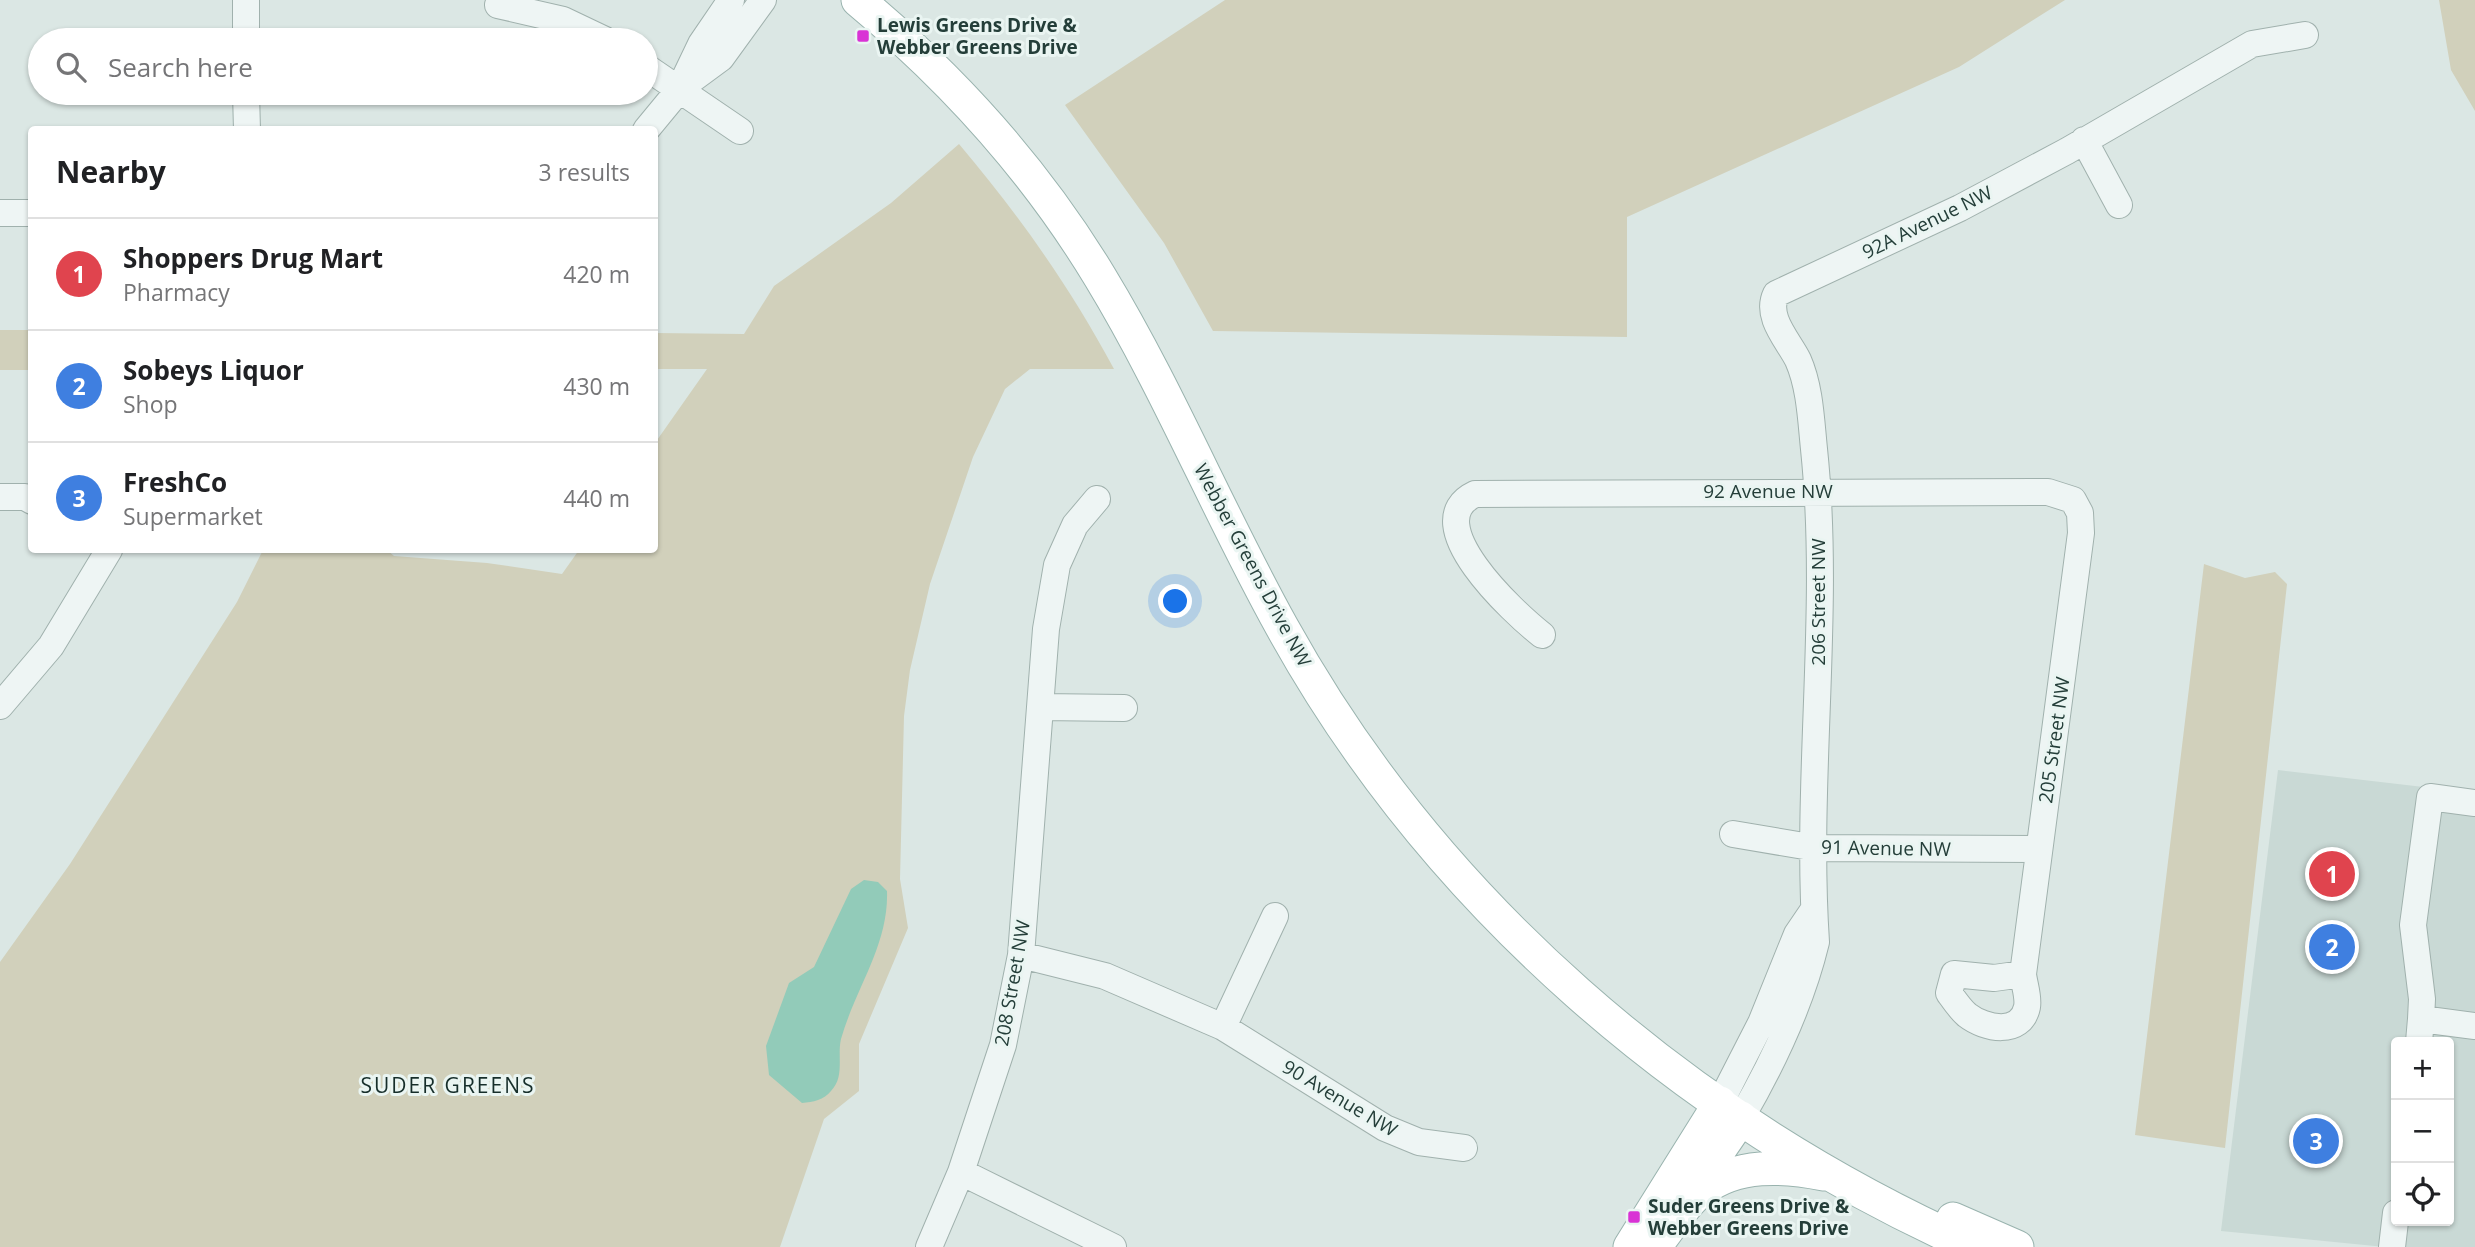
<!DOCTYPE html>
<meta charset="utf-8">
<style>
body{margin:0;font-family:"Open Sans",sans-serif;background:#f2f2f2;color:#202124}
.controls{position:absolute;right:21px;bottom:21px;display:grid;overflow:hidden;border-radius:7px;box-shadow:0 2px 5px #0004}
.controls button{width:63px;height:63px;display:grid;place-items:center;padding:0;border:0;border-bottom:2px solid #e0e0e0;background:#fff;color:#202124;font:35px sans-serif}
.you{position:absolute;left:1176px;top:602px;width:24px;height:24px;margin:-18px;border:5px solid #fff;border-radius:50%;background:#1a73e8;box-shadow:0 0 0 10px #1a73e833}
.badge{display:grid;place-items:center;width:46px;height:46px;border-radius:50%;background:#7c3aed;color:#fff;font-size:23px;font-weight:700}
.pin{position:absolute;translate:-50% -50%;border:4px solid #fff;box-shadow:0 2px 7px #0006}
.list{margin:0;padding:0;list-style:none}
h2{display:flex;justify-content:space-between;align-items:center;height:91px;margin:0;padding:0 28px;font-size:30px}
h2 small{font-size:23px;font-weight:400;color:#757577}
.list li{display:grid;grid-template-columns:46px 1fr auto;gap:21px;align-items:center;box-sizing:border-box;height:112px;padding:0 28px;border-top:2px solid #e0e0e0}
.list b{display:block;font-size:26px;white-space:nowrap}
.list p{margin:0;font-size:23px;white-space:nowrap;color:#757577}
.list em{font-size:23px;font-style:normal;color:#757577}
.icon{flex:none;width:38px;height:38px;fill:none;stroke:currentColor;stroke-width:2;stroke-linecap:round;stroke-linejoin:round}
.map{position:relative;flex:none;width:2475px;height:1247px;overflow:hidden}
.search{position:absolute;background:#fff;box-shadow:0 2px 5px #0004;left:28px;top:28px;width:630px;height:77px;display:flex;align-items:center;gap:18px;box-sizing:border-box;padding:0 24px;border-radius:38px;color:#757577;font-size:26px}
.panel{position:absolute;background:#fff;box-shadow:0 2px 5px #0004;left:28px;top:126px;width:630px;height:427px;border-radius:7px}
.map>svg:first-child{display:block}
.built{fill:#c9d9d5;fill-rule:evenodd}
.green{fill:#d1d0bb}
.water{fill:#92cbb9}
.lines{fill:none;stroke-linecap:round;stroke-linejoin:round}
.minor-casing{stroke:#a0b1ad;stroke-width:28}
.major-casing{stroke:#99b3ae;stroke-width:35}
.minor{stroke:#eef5f4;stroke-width:26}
.major{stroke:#fff;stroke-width:33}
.poi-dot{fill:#d933d5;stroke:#eaf5f2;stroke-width:2.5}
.labels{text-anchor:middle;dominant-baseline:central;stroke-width:6;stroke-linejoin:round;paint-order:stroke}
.poi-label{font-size:19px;font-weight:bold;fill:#243e39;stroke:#eaf5f2;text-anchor:start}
.street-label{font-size:19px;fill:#243e39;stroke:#eaf5f2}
.neighbourhood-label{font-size:21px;letter-spacing:2px;fill:#162e2a;stroke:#eaf5f2}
</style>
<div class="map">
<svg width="2475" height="1247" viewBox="0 0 2475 1247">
<rect width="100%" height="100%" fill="#dbe7e4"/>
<!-- built -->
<path class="built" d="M 2278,770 L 2475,793 L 2475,1247 L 2385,1247 L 2221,1231 ZM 2396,1042 L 2449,1042 L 2449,1221 L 2396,1221 Z"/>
<!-- green -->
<path class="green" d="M 1225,0 L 2065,0 L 1959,67 L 1627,217 L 1627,337 L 1213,331 L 1164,243 L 1065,105 Z
M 2439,0 L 2475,0 L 2475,111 L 2451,70 Z
M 959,144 C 1019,215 1070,287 1114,369 L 1030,369 L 1005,389 L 973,457 L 930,584 L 910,670 L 904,716 L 900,879 L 908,928 L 859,1044 L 859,1091 L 824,1119 L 780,1247 L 0,1247 L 0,962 L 70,864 L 237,602 L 263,550 L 387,550 L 394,556 L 487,563 L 562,574 L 579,550 L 654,550 L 655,443 L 707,369 L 655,369 L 655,333 L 744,334 L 774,286 L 891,203 Z
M 0,330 L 31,330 L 31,370 L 0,370 Z
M 2204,564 L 2245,578 L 2275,572 L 2287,584 L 2225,1148 L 2135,1135 Z"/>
<!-- water -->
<path class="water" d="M 864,880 L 878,882 L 887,891 C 889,945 855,989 841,1039 C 837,1056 845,1077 831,1091 C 824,1100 813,1102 802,1103 L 769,1075 L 766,1046 L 789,983 L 814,967 L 851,889 Z"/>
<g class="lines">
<!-- minor casing -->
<g class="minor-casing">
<path id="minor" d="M 246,0 L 246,40
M 498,5 L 563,20 L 605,40
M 646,67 L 740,131
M 683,86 L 721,58 L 763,0
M 246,93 L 247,130
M 646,130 L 679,90 L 701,44 L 731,0
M 2084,140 L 2119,205
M 0,213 L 32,213
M 0,497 L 25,497 L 32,501
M 1542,635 C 1514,613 1415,522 1475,494 L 2048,492 L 2073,500 L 2080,513 L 2081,533 L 2023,974
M 0,706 L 51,646 L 109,550
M 1040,707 L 1124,708
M 1733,834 L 1816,848 L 2039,849
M 1021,955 L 1105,976 L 1223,1027 L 1385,1128 L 1419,1142 L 1464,1148
M 1954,974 L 1994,978 L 2023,974 C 2024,984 2029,997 2027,1007 C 2021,1036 1985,1029 1967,1015 C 1960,1009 1954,1000 1949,993 Z
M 2421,1019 L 2422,999 L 2413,925 L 2430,797 L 2475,803
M 1223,1027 L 1275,916
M 2419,1042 L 2421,1019 L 2475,1026
M 1720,1103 L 1761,1023 L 1797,934 L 1814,909
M 1741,1118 C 1773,1063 1801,1004 1816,942 C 1805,778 1831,612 1814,449 C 1811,420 1810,387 1798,360 C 1788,340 1765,317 1776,294 L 1960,208 L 2067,151 L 2252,44 L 2305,35
M 961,1172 L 1113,1247
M 929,1247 L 961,1172 L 1003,1045 L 1021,955 L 1046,629 L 1057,565 L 1075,525 L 1097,499
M 2392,1247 L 2396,1213"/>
</g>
<!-- major casing -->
<g class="major-casing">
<path id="major" d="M 858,0 C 953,79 1036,171 1100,277 C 1168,389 1218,512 1282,627 C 1435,904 1687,1119 1973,1247
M 1689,1194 L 1741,1118
M 1953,1219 L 2017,1247
M 1659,1241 C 1672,1225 1685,1202 1702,1190 C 1737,1163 1783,1166 1824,1174
M 1630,1247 L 1720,1103"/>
</g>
<!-- minor -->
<use href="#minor" class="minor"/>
<!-- major -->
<use href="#major" class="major"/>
</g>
<!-- markers -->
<g class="poi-dot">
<rect x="856" y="29" width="14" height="14" rx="3.5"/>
<rect x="1627" y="1210" width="14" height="14" rx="3.5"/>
</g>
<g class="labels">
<!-- poi labels -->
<g class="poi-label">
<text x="877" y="25">Lewis Greens Drive &amp;<tspan x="877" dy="22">Webber Greens Drive</tspan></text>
<text x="1648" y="1206">Suder Greens Drive &amp;<tspan x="1648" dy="22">Webber Greens Drive</tspan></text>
</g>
<!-- street labels -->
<g class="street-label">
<text transform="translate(1927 222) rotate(-26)">92A Avenue NW</text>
<text x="1768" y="491">92 Avenue NW</text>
<text transform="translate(1253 565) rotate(62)">Webber Greens Drive NW</text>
<text transform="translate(1818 602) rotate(-90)">206 Street NW</text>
<text transform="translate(2054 740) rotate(-82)">205 Street NW</text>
<text transform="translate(1886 848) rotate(1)">91 Avenue NW</text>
<text transform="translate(1012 983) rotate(-80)">208 Street NW</text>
<text transform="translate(1340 1098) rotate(31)">90 Avenue NW</text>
</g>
<!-- neighbourhood labels -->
<g class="neighbourhood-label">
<text x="448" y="1085">SUDER GREENS</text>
</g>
</g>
</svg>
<div class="controls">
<button>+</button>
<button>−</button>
<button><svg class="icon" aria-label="locate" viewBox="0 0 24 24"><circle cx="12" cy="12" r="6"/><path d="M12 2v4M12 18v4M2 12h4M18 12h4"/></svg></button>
</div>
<div class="you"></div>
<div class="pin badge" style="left:2332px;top:874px;background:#e0444e">1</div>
<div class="pin badge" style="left:2332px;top:947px;background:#3f7fe0">2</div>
<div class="pin badge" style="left:2316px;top:1141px;background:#3f7fe0">3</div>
<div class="search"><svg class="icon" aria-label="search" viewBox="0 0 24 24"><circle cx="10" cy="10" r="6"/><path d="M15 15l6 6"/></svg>Search here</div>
<section class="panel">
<h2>Nearby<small>3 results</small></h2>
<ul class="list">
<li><span class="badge" style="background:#e0444e">1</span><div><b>Shoppers Drug Mart</b><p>Pharmacy</p></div><em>420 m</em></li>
<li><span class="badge" style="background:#3f7fe0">2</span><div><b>Sobeys Liquor</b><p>Shop</p></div><em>430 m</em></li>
<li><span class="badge" style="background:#3f7fe0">3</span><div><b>FreshCo</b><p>Supermarket</p></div><em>440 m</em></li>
</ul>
</section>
</div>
